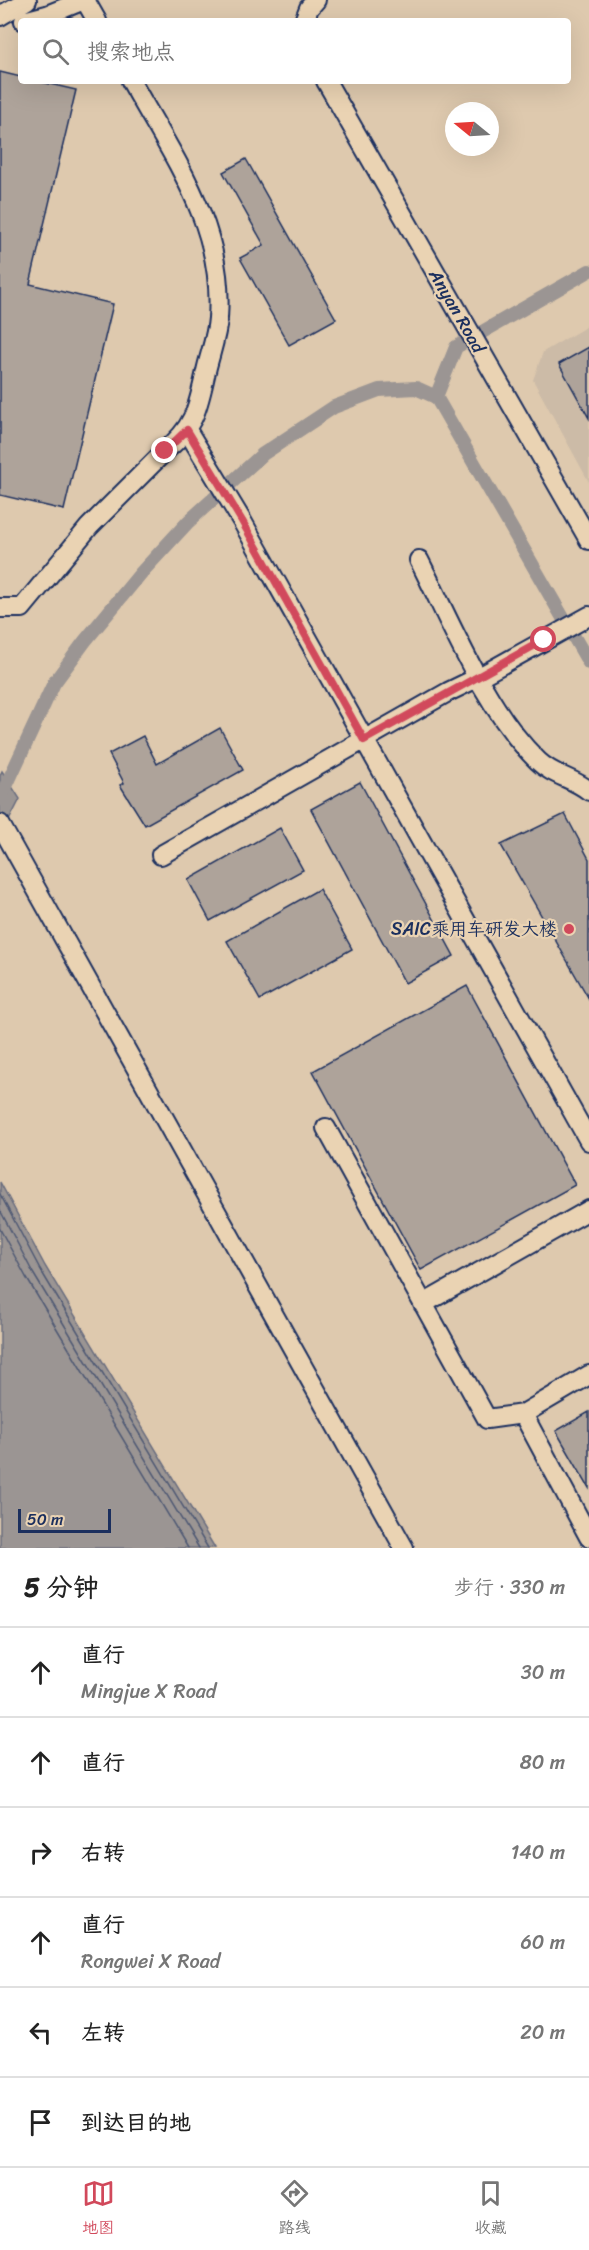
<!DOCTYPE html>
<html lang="zh">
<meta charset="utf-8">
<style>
body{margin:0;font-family:Sriracha,"LXGW WenKai TC",sans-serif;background:#f2f2f2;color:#222}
.compass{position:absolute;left:445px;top:102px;width:54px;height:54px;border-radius:50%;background:#fff;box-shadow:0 6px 24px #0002;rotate:288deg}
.scale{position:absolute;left:18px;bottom:15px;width:93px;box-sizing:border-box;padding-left:6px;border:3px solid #1b2f5e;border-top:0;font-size:16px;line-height:21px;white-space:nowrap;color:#1b2f5e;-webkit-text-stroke:4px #ead3b3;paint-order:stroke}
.stop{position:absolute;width:18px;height:18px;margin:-14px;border:4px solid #d1495b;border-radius:50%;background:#fff}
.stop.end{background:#d1495b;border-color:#fff;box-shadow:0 2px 6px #0008}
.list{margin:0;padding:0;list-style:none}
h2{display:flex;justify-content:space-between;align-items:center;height:78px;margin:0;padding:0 24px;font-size:26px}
h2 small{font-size:20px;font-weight:400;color:#767676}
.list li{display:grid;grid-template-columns:39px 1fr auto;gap:18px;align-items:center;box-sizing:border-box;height:90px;padding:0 24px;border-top:2px solid #e0e0e0}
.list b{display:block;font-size:22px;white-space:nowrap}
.list p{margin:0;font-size:20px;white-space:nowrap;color:#767676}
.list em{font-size:20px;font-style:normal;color:#767676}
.icon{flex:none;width:33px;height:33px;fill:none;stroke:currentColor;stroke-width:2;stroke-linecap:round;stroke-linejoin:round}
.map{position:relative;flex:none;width:589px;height:1548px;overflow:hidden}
.search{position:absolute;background:#fff;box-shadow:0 6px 24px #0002;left:18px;right:18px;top:18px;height:66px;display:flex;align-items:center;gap:15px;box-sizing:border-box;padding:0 21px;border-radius:6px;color:#767676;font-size:22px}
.sheet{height:618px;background:#fff}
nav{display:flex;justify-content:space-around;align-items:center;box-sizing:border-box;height:84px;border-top:2px solid #e0e0e0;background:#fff;font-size:16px;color:#767676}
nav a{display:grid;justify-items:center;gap:3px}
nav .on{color:#d1495b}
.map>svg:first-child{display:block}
.built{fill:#ccbba7}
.water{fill:#9b9593;stroke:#686c7e;stroke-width:1.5}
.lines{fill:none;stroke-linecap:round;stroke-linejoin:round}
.shore{stroke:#4e5873;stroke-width:1.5}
.canal{stroke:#9b9593;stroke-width:14}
.building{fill:#aea39a;stroke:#1b2f5e;stroke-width:1.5}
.minor-casing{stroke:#1b2f5e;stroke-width:22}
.minor{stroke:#ead3b3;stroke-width:18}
.route{stroke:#d1495b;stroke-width:8}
.poi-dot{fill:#d1495b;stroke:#ead3b3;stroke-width:2}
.labels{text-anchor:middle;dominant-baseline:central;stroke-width:4.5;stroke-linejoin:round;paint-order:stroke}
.street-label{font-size:18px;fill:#1b2f5e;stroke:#ead3b3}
.poi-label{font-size:18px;fill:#1b2f5e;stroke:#ead3b3;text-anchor:end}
</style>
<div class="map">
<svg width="589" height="1548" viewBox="0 0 589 1548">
<rect width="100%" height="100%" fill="#dec9ae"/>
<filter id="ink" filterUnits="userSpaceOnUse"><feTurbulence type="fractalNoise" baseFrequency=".0167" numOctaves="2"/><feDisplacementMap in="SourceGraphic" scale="12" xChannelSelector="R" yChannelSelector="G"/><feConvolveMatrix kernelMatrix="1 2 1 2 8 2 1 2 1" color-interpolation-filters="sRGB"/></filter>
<g filter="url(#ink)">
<!-- built -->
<path class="built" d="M 589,325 L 589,482 L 533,380 L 543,352 Z"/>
<!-- water -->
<path class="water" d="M 2,771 L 20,799 L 0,838 L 0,775 Z
M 0,1182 L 45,1266 L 215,1548 L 0,1548 Z"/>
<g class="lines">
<!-- shore -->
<path class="shore" d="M 0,1194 L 40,1269 L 208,1548
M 0,1210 L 33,1273 L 199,1548
M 0,1229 L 26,1277 L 188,1548"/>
<!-- canal -->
<path class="canal" d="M 436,397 L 456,347 L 589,271
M 0,799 L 54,683 L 85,641 L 141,573 L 188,522 L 263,454 L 334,407 L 379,390 L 416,388 L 436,397 L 589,663"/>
</g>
<!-- building -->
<path class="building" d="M 0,72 L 21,77 L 21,81 L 37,81 L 76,90 L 30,284 L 113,304 L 64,510 L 0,495 Z
M 246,159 L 336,319 L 289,345 L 240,258 L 264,245 L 223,172 Z
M 589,347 L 589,418 L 559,364 Z
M 220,728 L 243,770 L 145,825 L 120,785 L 124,783 L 109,754 L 143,736 L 157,764 Z
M 360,782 L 454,956 L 405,983 L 311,809 Z
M 565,814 L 589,859 L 589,999 L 501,845 Z
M 280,828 L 303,870 L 210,921 L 188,880 Z
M 319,889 L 352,949 L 260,1000 L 227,941 Z
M 467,986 L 575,1185 L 421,1270 L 313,1071 Z
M 589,1412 L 589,1488 L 556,1431 Z"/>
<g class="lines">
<!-- minor casing -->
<g class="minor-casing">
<path id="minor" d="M 85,0 L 97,21
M 0,16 L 27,0
M 24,21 L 47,15 L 84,0
M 304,21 L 309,8 L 316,0
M 326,81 L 589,540
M 187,430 L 242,521 L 589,1141
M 419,560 C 452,625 486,711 538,761 C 553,776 574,778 589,791
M 0,608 L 22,608 L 89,527 L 165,451 C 197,425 198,405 207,367 C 211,351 217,334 218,318 C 225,227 173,157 131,81
M 0,824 L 404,1548
M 161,855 L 448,692 L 479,677 L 589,616
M 326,1128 L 487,1419 L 523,1414
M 423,1304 L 589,1210
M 589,1375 L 523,1414 L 589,1537"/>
</g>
<!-- minor -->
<use href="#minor" class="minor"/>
</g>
</g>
<g class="lines" filter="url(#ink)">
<!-- route -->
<path class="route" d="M 165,451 L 187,430 L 242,521 L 364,740 L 544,640"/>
</g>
<!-- markers -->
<circle class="poi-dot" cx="569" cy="929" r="6"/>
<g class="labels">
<!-- street labels -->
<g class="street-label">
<text transform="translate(457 311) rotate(60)">Anyan Road</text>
</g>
<!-- poi labels -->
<g class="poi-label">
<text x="557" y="929">SAIC乘用车研发大楼</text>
</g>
</g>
</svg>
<svg class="compass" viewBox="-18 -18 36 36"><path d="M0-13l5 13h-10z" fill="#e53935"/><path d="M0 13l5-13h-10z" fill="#767676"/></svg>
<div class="scale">50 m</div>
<div class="stop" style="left:544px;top:640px"></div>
<div class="stop end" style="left:165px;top:451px"></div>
<div class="search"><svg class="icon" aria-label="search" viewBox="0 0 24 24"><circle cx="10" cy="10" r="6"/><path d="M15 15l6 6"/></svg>搜索地点</div>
</div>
<section class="sheet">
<h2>5 分钟<small>步行 · 330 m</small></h2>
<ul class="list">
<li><svg class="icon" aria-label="ahead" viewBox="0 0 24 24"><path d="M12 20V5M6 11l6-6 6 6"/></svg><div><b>直行</b><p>Mingjue X Road</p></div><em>30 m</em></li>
<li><svg class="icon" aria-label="ahead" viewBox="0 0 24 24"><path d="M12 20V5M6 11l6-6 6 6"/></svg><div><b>直行</b></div><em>80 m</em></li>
<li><svg class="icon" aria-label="right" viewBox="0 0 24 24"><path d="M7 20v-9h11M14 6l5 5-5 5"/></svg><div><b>右转</b></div><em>140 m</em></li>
<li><svg class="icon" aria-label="ahead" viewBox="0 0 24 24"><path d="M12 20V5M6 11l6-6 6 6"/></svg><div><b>直行</b><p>Rongwei X Road</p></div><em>60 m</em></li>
<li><svg class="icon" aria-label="left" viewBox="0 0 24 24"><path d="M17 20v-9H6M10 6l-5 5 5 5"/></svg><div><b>左转</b></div><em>20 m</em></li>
<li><svg class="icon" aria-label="arrive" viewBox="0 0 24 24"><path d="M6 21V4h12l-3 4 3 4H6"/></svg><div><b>到达目的地</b></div></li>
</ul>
</section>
<nav>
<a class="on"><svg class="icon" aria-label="map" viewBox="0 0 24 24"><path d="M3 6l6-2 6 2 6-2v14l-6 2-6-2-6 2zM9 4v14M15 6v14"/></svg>地图</a>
<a><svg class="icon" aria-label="directions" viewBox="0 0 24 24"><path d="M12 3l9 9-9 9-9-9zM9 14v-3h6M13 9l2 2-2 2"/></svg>路线</a>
<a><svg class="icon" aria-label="saved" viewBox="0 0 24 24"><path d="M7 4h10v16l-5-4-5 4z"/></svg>收藏</a>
</nav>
